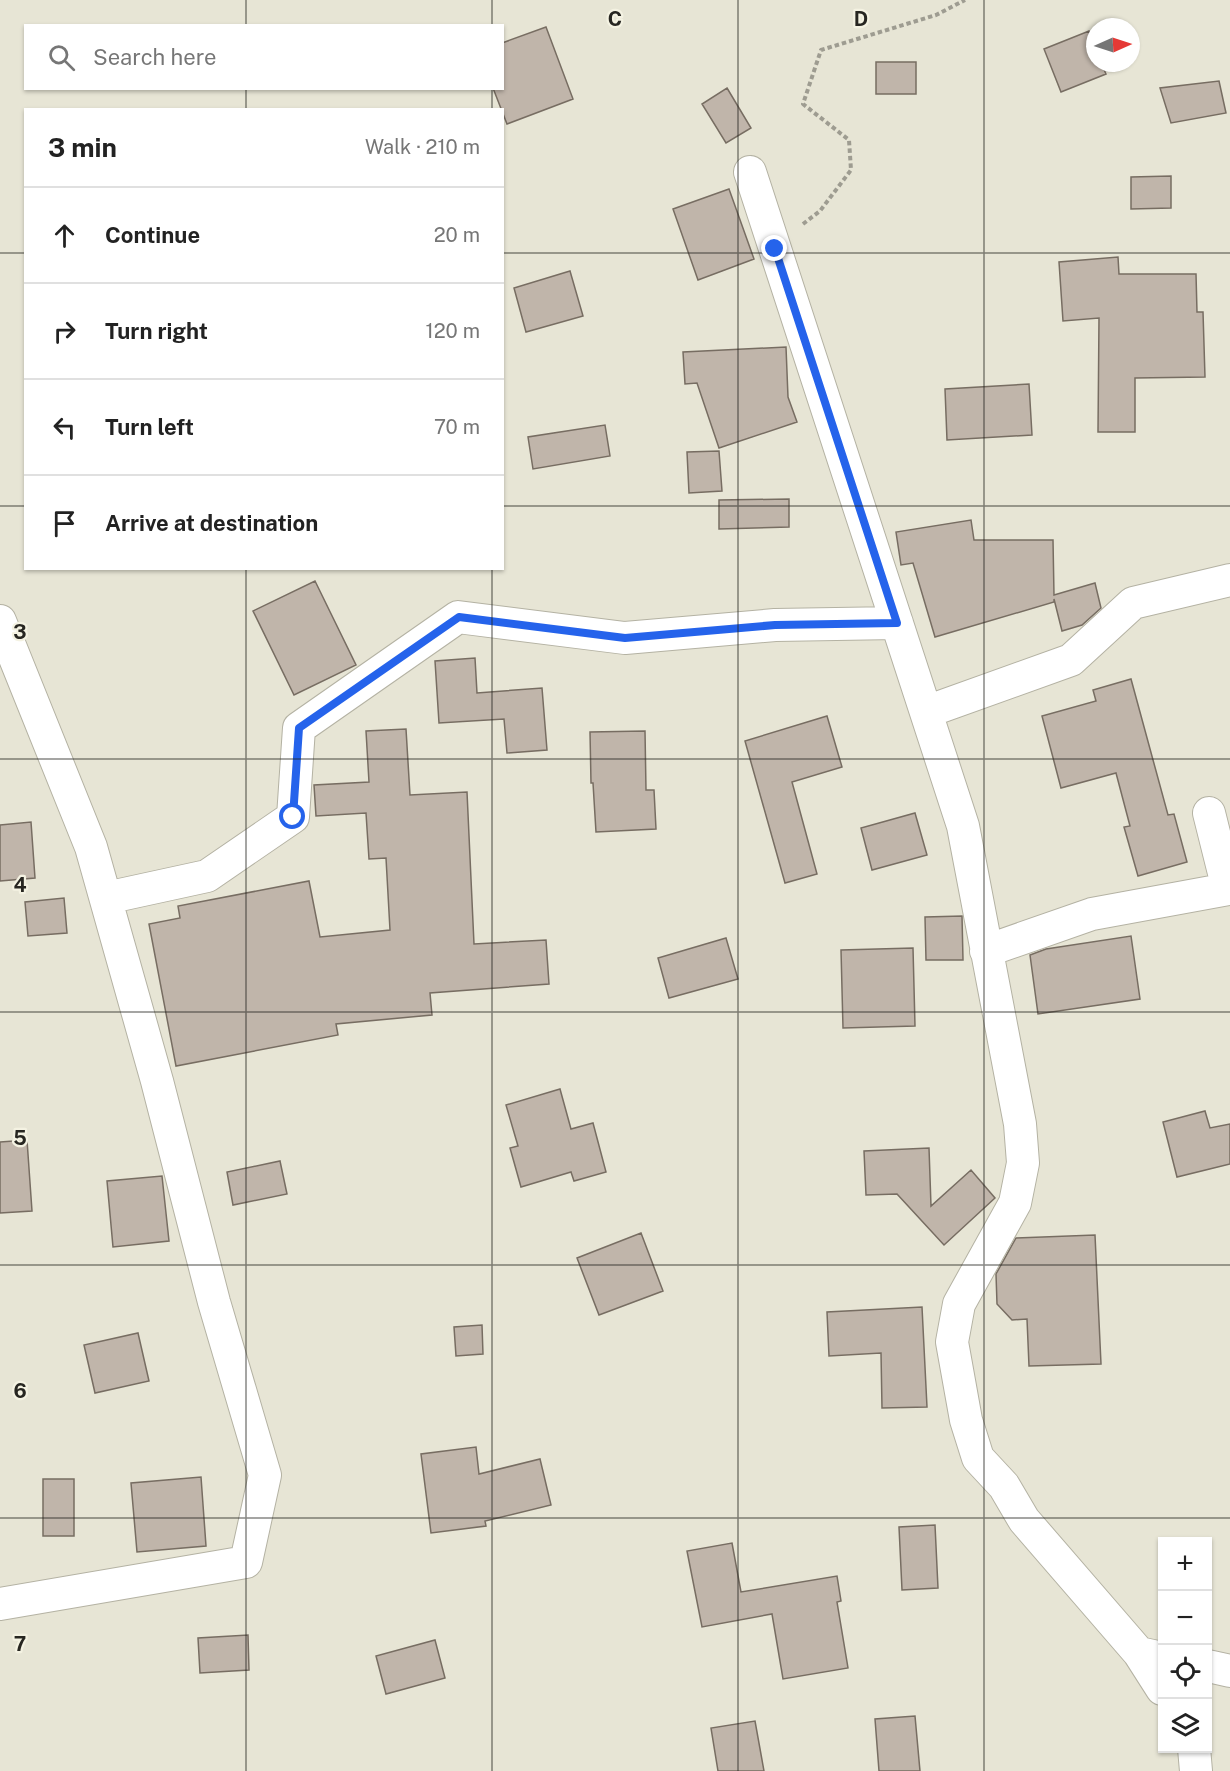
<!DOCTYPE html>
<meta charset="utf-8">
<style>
body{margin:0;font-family:"Public Sans",sans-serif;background:#f6f6f6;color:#222}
.controls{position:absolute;right:18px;bottom:18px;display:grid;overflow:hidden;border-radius:0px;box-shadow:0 2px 4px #0004}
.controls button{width:54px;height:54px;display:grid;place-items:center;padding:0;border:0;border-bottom:2px solid #e0e0e0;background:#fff;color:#222;font:30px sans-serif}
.compass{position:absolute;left:1086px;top:18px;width:54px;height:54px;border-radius:50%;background:#fff;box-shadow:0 2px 4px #0004;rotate:87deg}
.stop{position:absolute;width:18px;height:18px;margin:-14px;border:4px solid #2563eb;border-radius:50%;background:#fff}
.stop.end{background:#2563eb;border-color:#fff;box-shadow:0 2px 6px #0008}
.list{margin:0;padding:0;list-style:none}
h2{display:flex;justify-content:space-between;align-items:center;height:78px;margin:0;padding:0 24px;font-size:26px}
h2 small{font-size:20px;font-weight:400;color:#767676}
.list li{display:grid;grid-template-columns:39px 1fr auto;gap:18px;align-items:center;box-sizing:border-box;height:96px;padding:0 24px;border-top:2px solid #e0e0e0}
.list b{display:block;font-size:22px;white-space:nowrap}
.list em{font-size:20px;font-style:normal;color:#767676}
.icon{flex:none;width:33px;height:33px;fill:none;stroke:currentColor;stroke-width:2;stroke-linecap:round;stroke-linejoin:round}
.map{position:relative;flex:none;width:1230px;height:1771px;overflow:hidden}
.search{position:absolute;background:#fff;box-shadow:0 2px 4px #0004;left:24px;top:24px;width:480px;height:66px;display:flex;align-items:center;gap:15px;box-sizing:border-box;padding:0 21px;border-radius:0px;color:#767676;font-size:22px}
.panel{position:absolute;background:#fff;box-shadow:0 2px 4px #0004;left:24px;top:108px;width:480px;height:462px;border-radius:0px}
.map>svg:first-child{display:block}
.building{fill:#c0b5aa;stroke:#776d62;stroke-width:1.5}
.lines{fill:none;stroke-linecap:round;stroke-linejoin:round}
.street-casing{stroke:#b4b2a3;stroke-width:34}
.path{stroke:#9e9c91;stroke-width:4;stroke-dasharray:4.5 3;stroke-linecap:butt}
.street{stroke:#fff;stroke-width:32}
.route{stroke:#2563eb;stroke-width:8}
.grid{fill:none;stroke:#272621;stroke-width:1.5;stroke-opacity:0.55}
.grid-label{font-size:20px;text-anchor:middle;font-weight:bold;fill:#272621;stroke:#f4f2e2;stroke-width:4.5;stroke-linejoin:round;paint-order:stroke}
</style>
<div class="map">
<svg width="1230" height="1771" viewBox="0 0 1230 1771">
<rect width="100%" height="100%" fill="#e7e5d5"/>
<!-- building -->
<path class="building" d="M 546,27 L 573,99 L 507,124 L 493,88 L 502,88 L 502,43 Z
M 1089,31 L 1095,47 L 1095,63 L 1101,63 L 1106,74 L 1061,92 L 1044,49 Z
M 876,62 L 916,62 L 916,94 L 876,94 Z
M 1219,81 L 1226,113 L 1171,123 L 1160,88 Z
M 727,88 L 751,128 L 726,143 L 702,104 Z
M 1171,176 L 1171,208 L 1131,209 L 1131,177 Z
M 729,189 L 754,259 L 698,280 L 673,209 Z
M 1118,257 L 1119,274 L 1196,274 L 1197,312 L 1203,312 L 1205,377 L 1135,378 L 1135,432 L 1098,432 L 1099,318 L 1063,321 L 1059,262 Z
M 570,271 L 583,316 L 526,332 L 514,288 Z
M 786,347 L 788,397 L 797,422 L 719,448 L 697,383 L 685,384 L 683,352 Z
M 1029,384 L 1032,435 L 947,440 L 945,389 Z
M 605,425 L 610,456 L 533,469 L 528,437 Z
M 719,451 L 722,491 L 689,493 L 687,452 Z
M 789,499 L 789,527 L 719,529 L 719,500 Z
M 971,520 L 974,540 L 1053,540 L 1054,595 L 1095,583 L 1101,608 L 1082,625 L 1062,631 L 1054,599 L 1054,602 L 935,637 L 913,563 L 901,565 L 896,532 Z
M 315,581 L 356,665 L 294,695 L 253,611 Z
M 475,658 L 477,693 L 542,688 L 547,750 L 507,753 L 504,719 L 439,723 L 435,661 Z
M 1131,679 L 1168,815 L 1174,814 L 1187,862 L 1138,876 L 1124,827 L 1130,826 L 1116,773 L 1061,788 L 1042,716 L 1096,701 L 1093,690 Z
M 827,716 L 842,767 L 792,782 L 817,874 L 785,883 L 745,741 Z
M 406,729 L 410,795 L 467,792 L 474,944 L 546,940 L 549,984 L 430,993 L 432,1015 L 336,1024 L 338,1035 L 176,1066 L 149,924 L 180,918 L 178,906 L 309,881 L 320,937 L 390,930 L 386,858 L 369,859 L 366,813 L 316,816 L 314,785 L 369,782 L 366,731 Z
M 645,731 L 646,790 L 654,790 L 656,829 L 596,832 L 593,783 L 591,783 L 590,732 Z
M 915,813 L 927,855 L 872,870 L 861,828 Z
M 31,822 L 35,878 L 0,881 L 0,825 Z
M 64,898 L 67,933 L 28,936 L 25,902 Z
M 962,916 L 963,960 L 926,960 L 925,917 Z
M 1131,936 L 1140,999 L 1038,1014 L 1030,955 L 1046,949 Z
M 726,938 L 738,979 L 669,998 L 658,958 Z
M 913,948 L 915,1026 L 843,1028 L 841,950 Z
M 560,1089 L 571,1129 L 593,1123 L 606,1172 L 574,1181 L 571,1172 L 521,1187 L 510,1148 L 518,1146 L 506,1105 Z
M 1205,1111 L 1210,1128 L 1230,1124 L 1230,1164 L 1177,1177 L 1163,1122 Z
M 27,1140 L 32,1211 L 0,1213 L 0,1142 Z
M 929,1148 L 931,1206 L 971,1170 L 995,1198 L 944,1245 L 897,1194 L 866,1195 L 864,1151 Z
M 280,1161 L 287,1194 L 233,1205 L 227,1172 Z
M 162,1176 L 169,1241 L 113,1247 L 107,1181 Z
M 641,1233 L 663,1291 L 599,1315 L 577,1258 Z
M 1095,1235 L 1101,1364 L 1029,1366 L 1027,1319 L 1012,1320 L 997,1304 L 996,1274 L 1016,1238 Z
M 922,1307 L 927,1407 L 882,1408 L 881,1353 L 829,1356 L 827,1312 Z
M 482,1325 L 483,1354 L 456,1356 L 454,1327 Z
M 138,1333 L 149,1381 L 95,1393 L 84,1345 Z
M 476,1447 L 479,1474 L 540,1459 L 551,1505 L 485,1521 L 486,1526 L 431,1533 L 421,1454 Z
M 201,1477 L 206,1546 L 137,1552 L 131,1483 Z
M 43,1479 L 74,1479 L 74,1536 L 43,1536 Z
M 935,1525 L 938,1588 L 902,1590 L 899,1527 Z
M 732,1543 L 741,1592 L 837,1576 L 841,1601 L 837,1602 L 848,1668 L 783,1679 L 772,1614 L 702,1627 L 687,1551 Z
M 248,1635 L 249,1670 L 200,1673 L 198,1638 Z
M 435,1640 L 445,1678 L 386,1694 L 376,1656 Z
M 915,1716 L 920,1771 L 879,1771 L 875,1719 Z
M 755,1721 L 764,1771 L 718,1771 L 711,1728 Z"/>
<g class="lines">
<!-- street casing -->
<g class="street-casing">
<path id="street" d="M 750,172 L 963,826 L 1020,1124 L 1023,1163 L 1015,1203 L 959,1304 L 952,1342 L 966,1420 L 978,1458 L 1004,1486 L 1024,1520 L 1139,1653
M 0,621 L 91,847 L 157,1081 L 214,1302 L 265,1475 L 246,1562 L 0,1604
M 926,712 L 1071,660 L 1133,603 L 1230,580
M 106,898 L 207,876 L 293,817 L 299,728 L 458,617 L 625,638 L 775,625 L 897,623
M 986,951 L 1092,914 L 1228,889 L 1209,813
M 1162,1658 L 1139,1653 L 1162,1689
M 1208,1666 L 1230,1671
M 1194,1748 L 1196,1771"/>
</g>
<!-- path -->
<path class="path" d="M 803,224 L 820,211 L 851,170 L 849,140 L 803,104 L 821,50 L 936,15 L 965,0"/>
<!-- street -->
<use href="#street" class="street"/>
</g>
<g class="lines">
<!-- route -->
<path class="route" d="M 293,817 L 299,728 L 459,617 L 625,638 L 775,625 L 897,623 L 775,249"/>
</g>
<!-- grid -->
<path class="grid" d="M 246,0 L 246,26M 492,0 L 492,26M 738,0 L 738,1771M 984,0 L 984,1771M 246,88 L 246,110M 492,88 L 492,110M 0,253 L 26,253M 502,253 L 1230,253M 0,506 L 26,506M 502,506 L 1230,506M 246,568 L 246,1771M 492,568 L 492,1771M 0,759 L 1230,759M 0,1012 L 1230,1012M 0,1265 L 1230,1265M 0,1518 L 1230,1518"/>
<g class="grid-label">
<text x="615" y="26">C</text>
<text x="861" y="26">D</text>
<text x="20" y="639">3</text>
<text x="20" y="892">4</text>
<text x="20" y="1145">5</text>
<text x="20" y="1398">6</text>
<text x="20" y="1651">7</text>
</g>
</svg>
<div class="controls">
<button>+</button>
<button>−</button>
<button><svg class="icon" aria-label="locate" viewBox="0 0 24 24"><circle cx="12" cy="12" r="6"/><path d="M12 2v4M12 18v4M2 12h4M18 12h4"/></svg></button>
<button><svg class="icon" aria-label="layers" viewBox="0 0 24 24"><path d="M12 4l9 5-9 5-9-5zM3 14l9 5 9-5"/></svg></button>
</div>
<svg class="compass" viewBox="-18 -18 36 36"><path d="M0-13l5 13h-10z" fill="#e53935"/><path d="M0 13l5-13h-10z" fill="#767676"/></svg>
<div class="stop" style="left:293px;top:817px"></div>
<div class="stop end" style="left:775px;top:249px"></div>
<div class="search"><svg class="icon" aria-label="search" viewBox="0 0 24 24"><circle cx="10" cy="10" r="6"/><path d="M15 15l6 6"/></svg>Search here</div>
<section class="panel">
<h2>3 min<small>Walk · 210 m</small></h2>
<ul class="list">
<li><svg class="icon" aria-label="ahead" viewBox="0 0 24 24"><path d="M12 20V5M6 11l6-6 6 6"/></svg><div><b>Continue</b></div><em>20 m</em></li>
<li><svg class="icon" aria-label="right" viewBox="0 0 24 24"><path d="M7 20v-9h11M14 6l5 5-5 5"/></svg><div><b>Turn right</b></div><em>120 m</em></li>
<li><svg class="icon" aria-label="left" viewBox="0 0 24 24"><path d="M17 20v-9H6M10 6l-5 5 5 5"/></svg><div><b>Turn left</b></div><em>70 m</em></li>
<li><svg class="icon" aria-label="arrive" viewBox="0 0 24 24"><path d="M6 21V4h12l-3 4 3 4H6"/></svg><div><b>Arrive at destination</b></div></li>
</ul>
</section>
</div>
